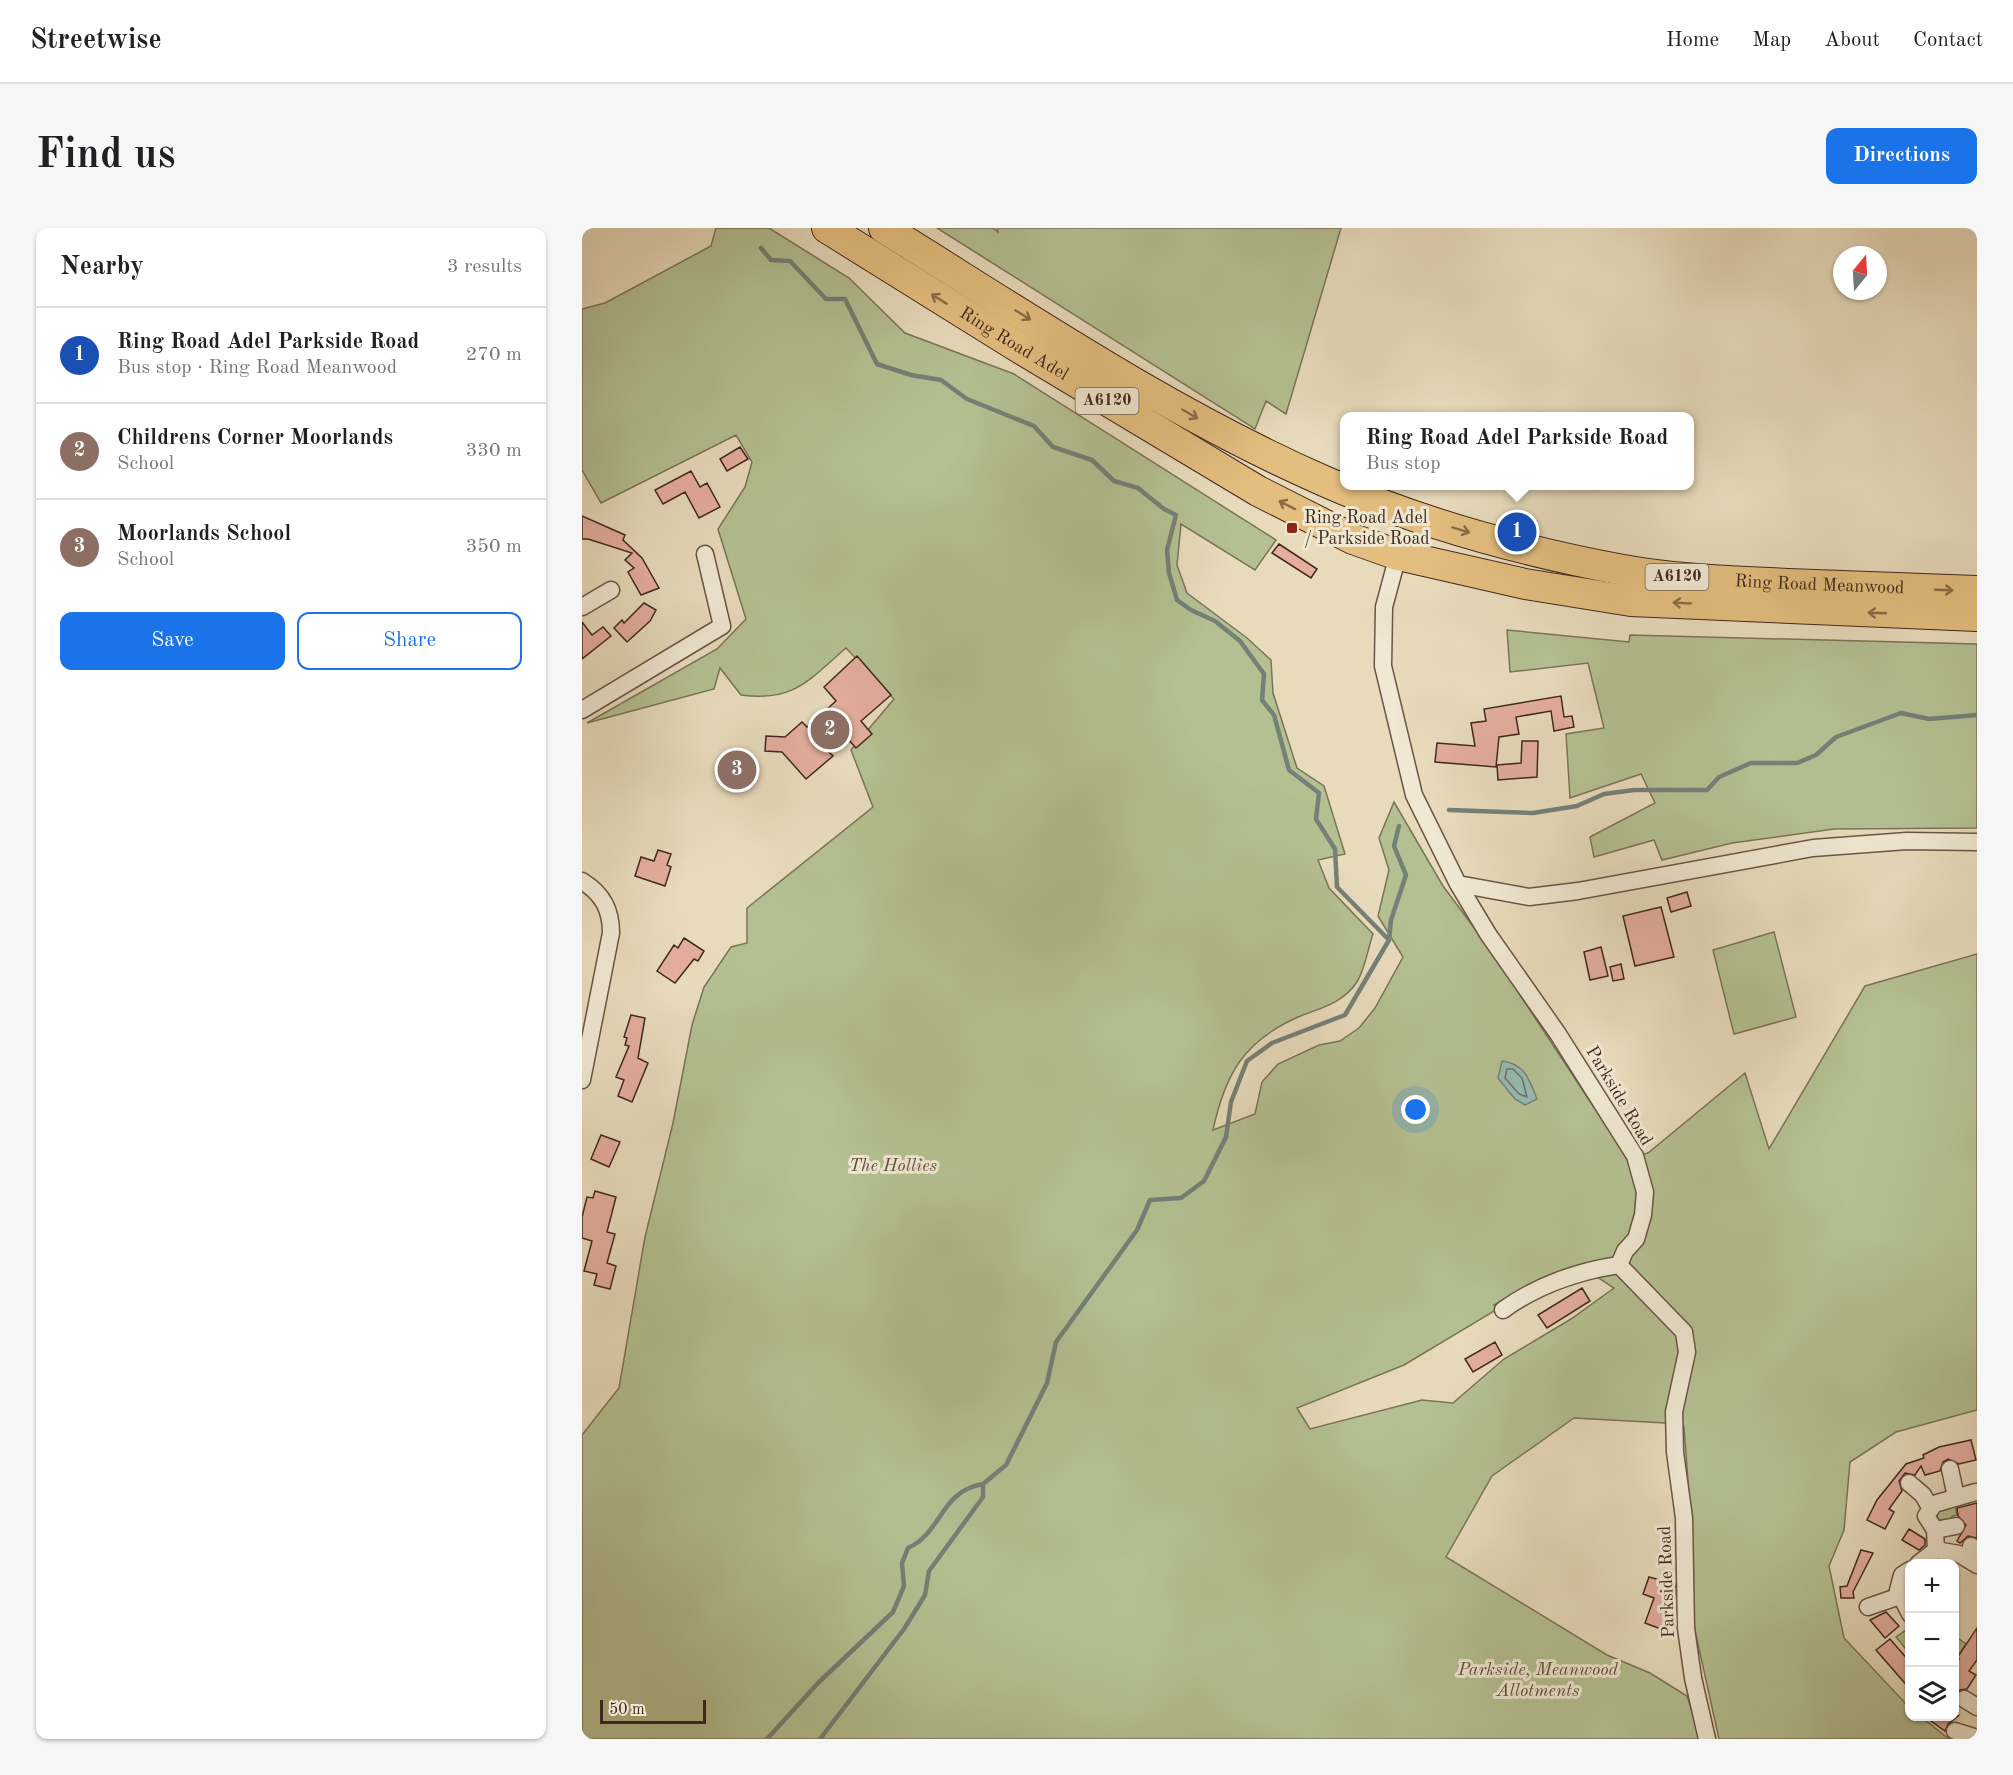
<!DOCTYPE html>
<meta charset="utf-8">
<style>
body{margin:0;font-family:"Old Standard TT",serif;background:#f6f6f6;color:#202124}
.controls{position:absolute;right:18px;bottom:18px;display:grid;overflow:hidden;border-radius:12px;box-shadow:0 2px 4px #0004}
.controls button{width:54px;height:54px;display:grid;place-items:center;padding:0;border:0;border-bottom:2px solid #e0e0e0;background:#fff;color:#202124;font:30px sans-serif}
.compass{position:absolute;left:1251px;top:18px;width:54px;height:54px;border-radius:50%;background:#fff;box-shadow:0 2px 4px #0004;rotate:18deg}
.scale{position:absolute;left:18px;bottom:15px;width:106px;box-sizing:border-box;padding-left:6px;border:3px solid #41281e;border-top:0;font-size:16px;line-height:21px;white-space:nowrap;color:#41281e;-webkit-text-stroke:4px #f0e8d3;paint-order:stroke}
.you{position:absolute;left:834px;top:882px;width:21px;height:21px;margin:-15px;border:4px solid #fff;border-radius:50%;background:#1a73e8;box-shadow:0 0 0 9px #1a73e833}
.badge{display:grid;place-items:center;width:39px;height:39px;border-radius:50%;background:#1a73e8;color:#fff;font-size:20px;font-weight:700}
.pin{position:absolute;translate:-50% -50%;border:3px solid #fff;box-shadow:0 2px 6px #0006}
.popup{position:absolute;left:758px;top:184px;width:354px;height:78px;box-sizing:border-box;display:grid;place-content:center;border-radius:12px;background:#fff;filter:drop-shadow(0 2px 4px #0005);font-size:20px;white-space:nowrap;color:#757577}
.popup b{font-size:22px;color:#202124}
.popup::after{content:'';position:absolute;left:50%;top:100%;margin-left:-12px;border:12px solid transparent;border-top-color:#fff}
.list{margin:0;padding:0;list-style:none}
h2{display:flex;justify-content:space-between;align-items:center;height:78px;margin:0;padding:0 24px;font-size:26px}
h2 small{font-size:20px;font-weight:400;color:#757577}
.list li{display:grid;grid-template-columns:39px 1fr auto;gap:18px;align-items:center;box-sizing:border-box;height:96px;padding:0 24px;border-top:2px solid #e0e0e0}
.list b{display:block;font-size:22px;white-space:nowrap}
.list p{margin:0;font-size:20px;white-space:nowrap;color:#757577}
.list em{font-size:20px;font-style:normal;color:#757577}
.actions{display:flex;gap:12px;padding:18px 24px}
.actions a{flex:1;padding:14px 0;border:2px solid #1a73e8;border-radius:12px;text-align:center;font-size:21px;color:#1a73e8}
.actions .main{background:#1a73e8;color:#fff}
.icon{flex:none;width:33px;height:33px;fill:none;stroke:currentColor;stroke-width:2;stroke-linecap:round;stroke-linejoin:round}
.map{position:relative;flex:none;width:1395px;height:1511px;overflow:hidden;border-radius:12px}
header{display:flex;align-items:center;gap:36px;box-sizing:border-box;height:84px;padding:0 30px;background:#fff;border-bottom:2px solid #e0e0e0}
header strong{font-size:28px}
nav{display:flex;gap:33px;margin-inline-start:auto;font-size:21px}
.intro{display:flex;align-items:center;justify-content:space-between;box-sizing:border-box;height:144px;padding:0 36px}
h1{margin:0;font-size:42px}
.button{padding:15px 27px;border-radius:12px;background:#1a73e8;color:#fff;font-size:21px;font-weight:700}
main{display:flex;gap:36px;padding:0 36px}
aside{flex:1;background:#fff;border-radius:12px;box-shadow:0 2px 4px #0004}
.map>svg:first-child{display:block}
.green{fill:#b4c092;stroke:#7a7458;stroke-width:1.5;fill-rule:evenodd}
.water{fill:#97bbb4;stroke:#758078;stroke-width:1.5}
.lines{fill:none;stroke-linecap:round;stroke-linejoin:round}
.shore{stroke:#6c7269;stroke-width:1.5}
.stream{stroke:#758078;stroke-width:4.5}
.building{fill:#e4ae9e;stroke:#41281e;stroke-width:1.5}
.street-casing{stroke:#6b5546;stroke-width:19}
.highway-casing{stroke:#41281e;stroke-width:32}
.street{stroke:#f0e8d3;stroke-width:16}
.highway{stroke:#e4be7e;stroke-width:30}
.oneway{stroke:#8a6c49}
.poi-dot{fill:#8f2418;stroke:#f0e8d3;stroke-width:2}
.labels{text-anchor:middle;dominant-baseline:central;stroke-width:6;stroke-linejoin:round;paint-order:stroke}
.shield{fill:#f0e8d3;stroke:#766254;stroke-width:1.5}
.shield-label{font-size:16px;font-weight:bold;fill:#41281e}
.street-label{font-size:18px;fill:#41281e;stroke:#f0e8d3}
.poi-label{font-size:18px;fill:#41281e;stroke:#f0e8d3;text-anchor:start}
.park-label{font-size:18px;font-style:italic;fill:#5e4e3b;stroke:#f0e8d3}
</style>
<header>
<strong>Streetwise</strong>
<nav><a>Home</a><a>Map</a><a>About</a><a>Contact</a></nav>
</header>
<div class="intro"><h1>Find us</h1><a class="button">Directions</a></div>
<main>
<aside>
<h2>Nearby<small>3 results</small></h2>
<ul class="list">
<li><span class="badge" style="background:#1a4fb4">1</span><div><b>Ring Road Adel Parkside Road</b><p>Bus stop · Ring Road Meanwood</p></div><em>270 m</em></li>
<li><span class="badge" style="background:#8d6e63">2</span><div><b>Childrens Corner Moorlands</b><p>School</p></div><em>330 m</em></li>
<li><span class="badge" style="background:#8d6e63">3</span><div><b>Moorlands School</b><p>School</p></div><em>350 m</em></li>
</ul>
<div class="actions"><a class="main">Save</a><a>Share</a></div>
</aside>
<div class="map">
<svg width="1395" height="1511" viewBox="0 0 1395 1511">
<rect width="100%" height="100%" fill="#e8dbbc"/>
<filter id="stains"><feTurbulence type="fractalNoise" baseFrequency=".00333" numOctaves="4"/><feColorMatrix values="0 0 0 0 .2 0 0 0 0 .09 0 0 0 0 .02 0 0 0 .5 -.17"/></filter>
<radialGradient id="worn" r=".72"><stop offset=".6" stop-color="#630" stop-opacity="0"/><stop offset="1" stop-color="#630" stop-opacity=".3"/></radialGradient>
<!-- green -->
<path class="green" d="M 134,0 L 187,0 L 267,50 L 323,105 L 432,146 L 694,312 L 673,342 L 599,296 L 595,337 L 605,365 L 665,410 L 689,432 L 691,465 L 715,540 L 742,558 L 763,626 L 736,632 L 747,660 L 791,706 C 786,720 783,741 775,754 C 760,776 738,780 716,789 C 662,813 643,846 631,902 L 673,886 L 680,854 L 696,836 L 737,817 L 758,813 L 777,800 L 793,780 L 821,729 L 796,688 L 807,642 L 797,610 L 812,574 L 861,658 L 905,717 L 1046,931 L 1066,925 L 1163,845 L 1187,921 L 1283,758 L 1395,726 L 1395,1182 L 1314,1204 L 1268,1234 L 1262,1302 L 1247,1338 L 1262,1410 L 1327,1479 L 1328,1488 L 1339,1489 L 1367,1511 L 1137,1511 L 1112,1398 L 1110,1307 L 1102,1199 L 1083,1195 L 992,1190 L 910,1248 L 864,1329 L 1025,1427 L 1068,1445 L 1105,1468 L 1119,1511 L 0,1511 L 0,1207 L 37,1160 L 63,1009 L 91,895 L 110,797 L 122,759 L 149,719 L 165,715 L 165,680 L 291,579 L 269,522 L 312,471 L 264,420 C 227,452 212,474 159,467 L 138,440 L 132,461 L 5,495 L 135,421 L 164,391 L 136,301 L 163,259 L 170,234 L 154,207 L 19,275 L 0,242 L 0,81 L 23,75 L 129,18 ZM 1000,1039 L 1032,1060 L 989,1091 L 922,1131 L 871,1175 L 840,1172 L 728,1201 L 715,1180 L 822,1137 L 914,1082 L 912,1077 Z
M 355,0 L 411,0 L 416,4 L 415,0 L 759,0 L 704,186 L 684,173 L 673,201 Z
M 925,402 L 1047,414 L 1048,407 L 1395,416 L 1395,600 L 1252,601 L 1150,615 L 1080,632 L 1072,612 L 1012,629 L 1008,609 L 1073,575 L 1059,546 L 988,570 L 984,506 L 1022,500 L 1006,435 L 928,444 Z
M 1192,704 L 1214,789 L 1152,806 L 1131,722 Z
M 1373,1276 L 1375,1287 L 1370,1288 L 1371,1292 L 1356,1296 L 1355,1285 L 1360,1279 Z
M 1327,1400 L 1327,1425 L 1314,1409 Z
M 1373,1408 L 1384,1416 L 1375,1430 L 1373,1428 Z"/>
<!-- water -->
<path class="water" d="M 920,833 C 943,836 947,851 955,871 L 943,877 L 933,871 L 916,850 Z"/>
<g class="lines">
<!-- shore -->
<path class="shore" d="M 925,841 L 931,841 L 940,850 L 945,869 L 937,866 L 923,850 Z"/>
<!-- stream -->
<path class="stream" d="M 179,20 L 189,32 L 208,33 L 244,71 L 263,71 L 295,136 L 329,147 L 359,152 L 385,171 L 452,198 L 471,219 L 510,232 L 532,253 L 556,260 L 582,281 L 594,287 L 585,322 L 587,345 L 595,372 L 609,382 L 633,393 L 658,413 L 682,446 L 680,472 L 692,487 L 707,542 L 737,565 L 734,591 L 753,621 L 755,659 L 807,712
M 867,582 L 951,585 L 995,578 L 1022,566 L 1052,562 L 1125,562 L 1137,549 L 1169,535 L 1215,535 L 1234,527 L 1254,509 L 1319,485 L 1347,491 L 1395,487
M 185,1511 L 236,1455 L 311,1384 L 322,1358 L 320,1335 L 326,1320 C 360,1305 358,1263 401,1256
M 238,1511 L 322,1401 L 343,1367 L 347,1343 L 401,1269 L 401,1256 L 424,1237 L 465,1155 L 474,1114 L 555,1002 L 568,972 L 599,970 L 622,953 L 644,909 L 649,874 L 665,833 L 690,815 L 763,787 L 807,712 L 809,692 L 824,647 L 812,618 L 817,598"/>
</g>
<!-- building -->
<path class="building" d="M 158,219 L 166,231 L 145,243 L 138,231 Z
M 109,243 L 118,259 L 125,255 L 138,279 L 117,290 L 103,264 L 81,276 L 73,262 Z
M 0,288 L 43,307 L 41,312 L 60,330 L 77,360 L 59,367 L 46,344 L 52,340 L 43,332 L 50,325 L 6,311 L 0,311 Z
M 697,316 L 735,341 L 729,350 L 690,325 Z
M 62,375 L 74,382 L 68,393 L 45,414 L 32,400 L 40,392 L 42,395 Z
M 0,394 L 10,407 L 21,399 L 29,408 L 0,431 Z
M 275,428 L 309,467 L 279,493 L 290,506 L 274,520 L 264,509 L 247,524 L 251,528 L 224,551 L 200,524 L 183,523 L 184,508 L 203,509 L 220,494 L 225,499 L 254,473 L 242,459 Z
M 979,468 L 982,489 L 990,488 L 992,499 L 972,503 L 969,483 L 934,489 L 937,506 L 917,509 L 914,539 L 853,534 L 855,515 L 893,518 L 889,495 L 904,493 L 902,481 Z
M 940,513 L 956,513 L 955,549 L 916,552 L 915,537 L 939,535 Z
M 76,622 L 89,626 L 85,637 L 89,639 L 83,658 L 53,648 L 59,629 L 72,633 Z
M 1105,664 L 1109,678 L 1089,684 L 1085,670 Z
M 1079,679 L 1092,729 L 1053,738 L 1041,688 Z
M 102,710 L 122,723 L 116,733 L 112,731 L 93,755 L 75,743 L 92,717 L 96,720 Z
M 1019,719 L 1026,748 L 1008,752 L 1002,724 Z
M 1039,736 L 1042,751 L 1031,753 L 1028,739 Z
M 49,787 L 63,790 L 56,830 L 66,835 L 50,874 L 36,868 L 42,852 L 34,849 L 47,818 L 43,817 L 45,810 L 42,809 Z
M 19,907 L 38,914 L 27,939 L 9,931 Z
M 13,963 L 34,969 L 25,1004 L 33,1006 L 25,1035 L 34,1038 L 28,1061 L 12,1057 L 15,1046 L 2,1043 L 10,1013 L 0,1010 L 0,989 L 5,969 L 11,970 Z
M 1000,1060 L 1008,1073 L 965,1100 L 956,1087 Z
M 913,1114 L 920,1127 L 891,1144 L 883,1131 Z
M 1389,1212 L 1394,1232 L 1377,1236 L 1366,1231 L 1361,1234 L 1358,1243 L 1343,1247 L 1339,1238 L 1333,1247 L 1323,1245 L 1317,1253 L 1320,1263 L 1307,1281 L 1312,1284 L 1303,1301 L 1285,1292 L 1295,1272 L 1324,1236 L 1342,1230 L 1341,1227 L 1357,1219 Z
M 1395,1275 L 1395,1310 L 1386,1308 L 1378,1315 L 1375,1313 L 1384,1297 L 1376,1288 L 1375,1280 Z
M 1327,1301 L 1343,1311 L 1343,1317 L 1337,1322 L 1320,1312 Z
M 1279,1322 L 1291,1325 L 1271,1364 L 1272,1370 L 1259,1370 L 1258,1359 L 1265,1358 Z
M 1067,1349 L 1093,1356 L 1093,1370 L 1090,1370 L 1079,1401 L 1063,1395 L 1072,1370 L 1061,1366 Z
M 1304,1384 L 1317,1398 L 1303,1410 L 1288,1392 Z
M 1395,1400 L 1395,1432 L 1387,1443 L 1394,1447 L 1385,1461 L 1378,1462 L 1372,1467 L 1372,1438 L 1377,1431 L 1375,1430 Z
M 1308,1411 L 1328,1434 L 1328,1461 L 1294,1422 Z
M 1342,1488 L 1376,1488 L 1366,1496 L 1363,1503 Z"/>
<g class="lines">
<!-- street casing -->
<g class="street-casing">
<path id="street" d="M 816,327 L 802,379 L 801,438 L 832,567 L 876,656 L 906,706 L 976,806 L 1053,928 L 1063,964 L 1061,987 L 1054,1011 L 1043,1023 L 1037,1037
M 0,379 L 29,362
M 0,482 L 140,398 L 123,326
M 0,653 C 21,666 29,682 29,705 L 0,852
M 876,656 L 947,669 L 996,663 L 1231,620 L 1325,613 L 1395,614
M 1037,1037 L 1102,1104 L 1105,1124 L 1092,1184 L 1093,1224 L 1102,1290 L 1104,1400 L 1111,1450 L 1125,1511
M 921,1082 C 954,1058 996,1043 1037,1037
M 1368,1241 L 1374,1269
M 1327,1255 L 1341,1267 L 1349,1281
M 1353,1302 L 1374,1298
M 1389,1318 L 1395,1323
M 1354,1322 L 1377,1326 L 1395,1337
M 1336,1336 L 1354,1322 L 1353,1302 L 1344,1288 L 1352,1276 L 1394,1264
M 1328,1342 L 1320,1347 L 1316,1362 L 1328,1386
M 1286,1379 L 1318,1368
M 1382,1471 L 1395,1479
M 1373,1503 L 1395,1510"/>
</g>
<!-- highway casing -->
<g class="highway-casing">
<g id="highway">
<path id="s1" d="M 245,0 L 436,119 L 676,263 L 771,311 L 816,327 L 943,356 L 1049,373 L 1395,388"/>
<path id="s2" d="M 302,0 C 445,89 587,185 742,253 C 837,295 940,323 1041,342 C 1096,352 1151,353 1206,356 C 1269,358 1332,361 1395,363"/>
</g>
</g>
<!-- street -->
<use href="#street" class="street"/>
<!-- highway -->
<use href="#highway" class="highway"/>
</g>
<!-- one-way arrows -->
<defs><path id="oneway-shaft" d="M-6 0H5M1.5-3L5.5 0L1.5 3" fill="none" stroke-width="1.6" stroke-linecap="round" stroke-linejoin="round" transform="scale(1.5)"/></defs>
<g class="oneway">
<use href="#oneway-shaft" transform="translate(357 71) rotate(-148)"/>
<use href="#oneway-shaft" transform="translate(441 87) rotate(32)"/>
<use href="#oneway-shaft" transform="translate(608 186) rotate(30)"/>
<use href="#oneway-shaft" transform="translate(705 277) rotate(-153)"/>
<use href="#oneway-shaft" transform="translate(879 302) rotate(17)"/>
<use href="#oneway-shaft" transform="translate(1362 362) rotate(2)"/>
<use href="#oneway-shaft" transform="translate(1100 375) rotate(-177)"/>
<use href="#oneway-shaft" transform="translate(1295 385) rotate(-178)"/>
</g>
<!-- markers -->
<rect class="poi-dot" x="704" y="294" width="12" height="12" rx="3"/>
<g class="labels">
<!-- shield labels -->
<g class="shield">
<rect x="493.5" y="160" width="63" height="26" rx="4.5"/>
<rect x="1063.5" y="336" width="63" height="26" rx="4.5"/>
</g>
<g class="shield-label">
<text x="525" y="173">A6120</text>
<text x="1095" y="349">A6120</text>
</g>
<!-- street labels -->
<g class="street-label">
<text stroke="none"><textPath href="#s1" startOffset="220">Ring Road Adel</textPath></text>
<text stroke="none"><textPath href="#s2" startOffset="1018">Ring Road Meanwood</textPath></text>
<text transform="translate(1037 868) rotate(59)">Parkside Road</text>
<text transform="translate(1085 1354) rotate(-92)">Parkside Road</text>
</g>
<!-- poi labels -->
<g class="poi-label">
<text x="722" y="290">Ring Road Adel<tspan x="722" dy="21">/ Parkside Road</tspan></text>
</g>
<!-- park labels -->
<g class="park-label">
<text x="311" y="938">The Hollies</text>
<text x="956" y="1442">Parkside, Meanwood<tspan x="956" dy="21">Allotments</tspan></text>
</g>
</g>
<rect width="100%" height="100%" filter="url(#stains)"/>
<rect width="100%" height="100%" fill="url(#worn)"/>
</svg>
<div class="controls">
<button>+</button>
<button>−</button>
<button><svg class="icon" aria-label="layers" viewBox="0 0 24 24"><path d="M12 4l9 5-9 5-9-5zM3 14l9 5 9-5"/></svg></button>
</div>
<svg class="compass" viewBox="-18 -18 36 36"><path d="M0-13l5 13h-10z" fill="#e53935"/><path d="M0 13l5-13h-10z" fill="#757577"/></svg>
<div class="scale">50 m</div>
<div class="you"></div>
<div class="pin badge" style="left:935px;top:304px;background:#1a4fb4">1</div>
<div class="popup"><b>Ring Road Adel Parkside Road</b>Bus stop</div>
<div class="pin badge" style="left:248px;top:502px;background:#8d6e63">2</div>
<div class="pin badge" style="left:155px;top:542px;background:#8d6e63">3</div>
</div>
</main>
